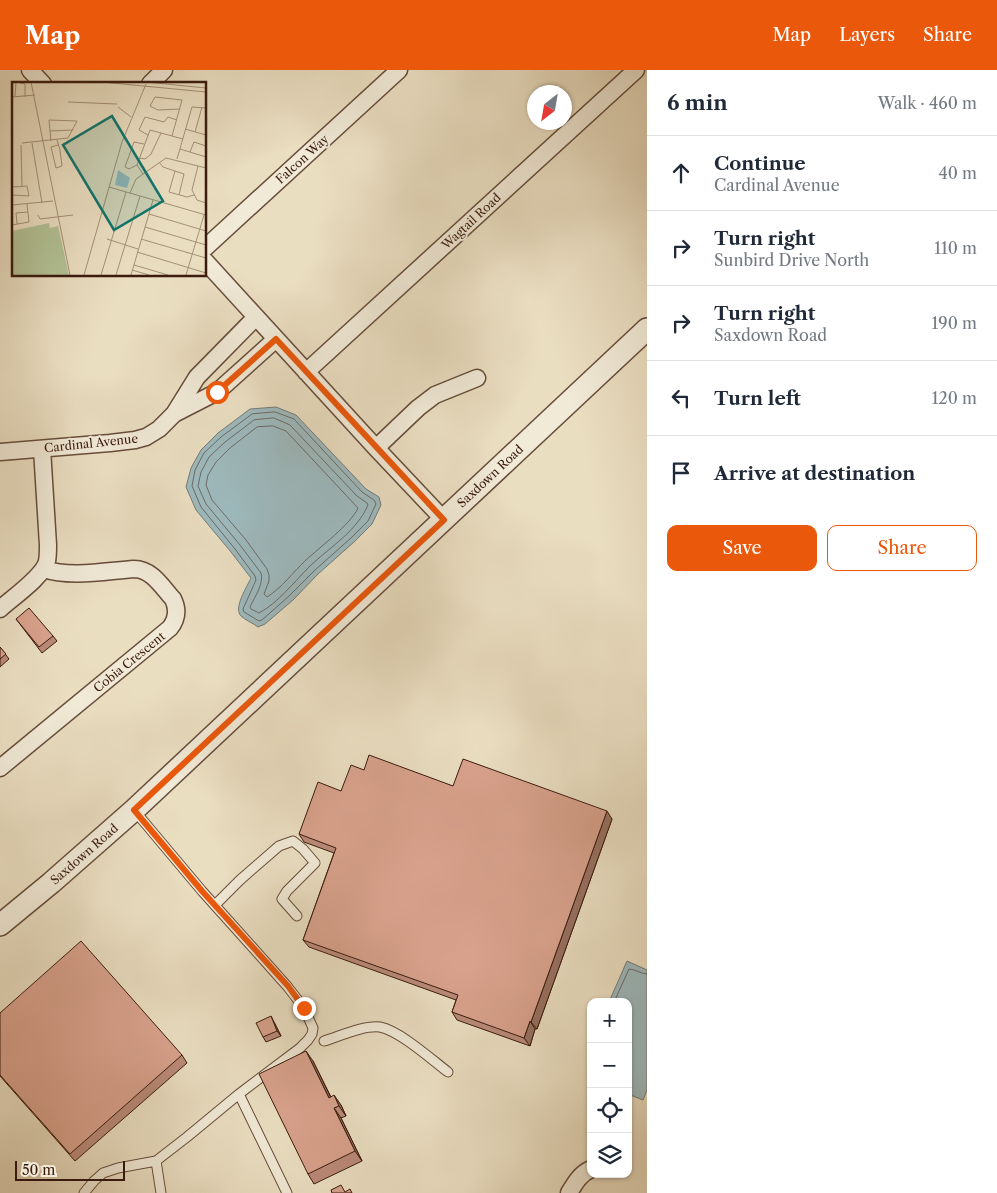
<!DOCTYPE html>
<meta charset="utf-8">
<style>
body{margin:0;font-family:"Libre Caslon Text",serif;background:#f2f2f3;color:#1f2937}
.controls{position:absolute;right:15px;bottom:15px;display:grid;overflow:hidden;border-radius:10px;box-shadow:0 1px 4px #0004}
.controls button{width:45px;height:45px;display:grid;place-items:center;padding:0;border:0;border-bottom:1px solid #e0e1e3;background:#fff;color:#1f2937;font:25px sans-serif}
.compass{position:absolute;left:527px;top:15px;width:45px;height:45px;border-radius:50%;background:#fff;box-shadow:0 1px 4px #0004;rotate:211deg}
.scale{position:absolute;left:15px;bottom:12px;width:110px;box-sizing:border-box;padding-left:5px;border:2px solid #3a1b0e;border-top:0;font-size:14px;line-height:18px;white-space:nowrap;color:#3a1b0e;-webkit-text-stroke:4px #f1ead7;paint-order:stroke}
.stop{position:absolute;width:15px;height:15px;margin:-11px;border:4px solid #ea580c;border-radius:50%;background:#fff}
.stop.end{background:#ea580c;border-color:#fff;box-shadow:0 1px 5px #0008}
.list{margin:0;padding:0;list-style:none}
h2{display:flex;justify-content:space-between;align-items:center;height:65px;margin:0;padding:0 20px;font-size:21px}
h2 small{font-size:16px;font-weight:400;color:#747a83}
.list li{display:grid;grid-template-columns:32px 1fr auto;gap:15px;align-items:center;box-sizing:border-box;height:75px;padding:0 20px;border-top:1px solid #e0e1e3}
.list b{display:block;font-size:19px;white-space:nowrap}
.list p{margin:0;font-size:16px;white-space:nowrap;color:#747a83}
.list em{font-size:16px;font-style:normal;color:#747a83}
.actions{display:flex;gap:10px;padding:15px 20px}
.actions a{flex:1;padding:11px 0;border:1px solid #ea580c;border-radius:10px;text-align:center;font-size:18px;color:#ea580c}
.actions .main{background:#ea580c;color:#fff}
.icon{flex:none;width:28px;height:28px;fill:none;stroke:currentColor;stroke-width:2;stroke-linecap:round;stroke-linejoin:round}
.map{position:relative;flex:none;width:647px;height:1123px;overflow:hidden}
header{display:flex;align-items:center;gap:30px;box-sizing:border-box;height:70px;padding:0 25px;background:#ea580c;color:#fff}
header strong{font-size:24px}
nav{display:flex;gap:28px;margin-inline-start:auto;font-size:18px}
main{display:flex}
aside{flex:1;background:#fff}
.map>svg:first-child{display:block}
.water{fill:#9db9bd;stroke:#757a77}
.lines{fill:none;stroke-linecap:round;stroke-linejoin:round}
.shore{stroke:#6c6a66;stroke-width:1}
.service-casing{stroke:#664c3b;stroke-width:11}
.minor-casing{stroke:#664c3b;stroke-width:19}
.tertiary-casing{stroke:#664c3b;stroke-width:24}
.service{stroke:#f1ead7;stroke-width:9}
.minor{stroke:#f1ead7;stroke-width:16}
.tertiary{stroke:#f1ead7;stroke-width:21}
.wall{fill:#ba8a78;stroke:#3a1b0e}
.shaded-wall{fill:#977162;stroke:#3a1b0e}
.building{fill:#d8a18c;stroke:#3a1b0e}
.route{stroke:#ea580c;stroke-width:6}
.labels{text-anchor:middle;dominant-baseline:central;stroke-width:4;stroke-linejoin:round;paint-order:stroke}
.street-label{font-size:12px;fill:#3a1b0e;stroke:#f1ead7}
.inset-road{fill:none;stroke:#a49079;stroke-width:1}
.view{fill:#0f766e;fill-opacity:0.15;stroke:#0f766e;stroke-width:2.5}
.inset-edge{fill:none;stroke:#3a1b0e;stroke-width:2.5}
</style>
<header>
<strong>Map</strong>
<nav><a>Map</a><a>Layers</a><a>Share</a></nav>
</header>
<main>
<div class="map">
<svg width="647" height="1123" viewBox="0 0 647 1123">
<rect width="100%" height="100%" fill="#eadec1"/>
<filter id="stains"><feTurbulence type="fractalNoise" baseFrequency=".004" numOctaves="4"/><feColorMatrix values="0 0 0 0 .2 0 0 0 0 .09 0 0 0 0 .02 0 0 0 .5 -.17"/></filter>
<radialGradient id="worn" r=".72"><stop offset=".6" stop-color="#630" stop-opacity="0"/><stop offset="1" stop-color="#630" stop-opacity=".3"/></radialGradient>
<!-- water -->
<path class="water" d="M 276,337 L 296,345 L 366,419 L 379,427 L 381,435 L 372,454 L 354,472 L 318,504 L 293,530 L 265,554 L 258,557 C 253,553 245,550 241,546 C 233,538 247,517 251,508 L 231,482 L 196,440 L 186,417 L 191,398 L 201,380 L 218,363 L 250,339 Z
M 627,891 L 647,900 L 647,1020 L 643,1030 L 628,1024 L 628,932 L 609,932 Z"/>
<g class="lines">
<!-- shore -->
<path class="shore" d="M 275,342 L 294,349 L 362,422 L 374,430 L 376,434 L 368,451 L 351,468 L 315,500 L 289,526 L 262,550 L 259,551 L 244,542 L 243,539 L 256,510 L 255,506 L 235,479 L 201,437 L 192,416 L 195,400 L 204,383 L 221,367 L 252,344 Z
M 274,348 L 290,355 L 357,426 L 367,433 L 368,435 C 357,461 330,477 310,496 C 294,512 278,533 259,543 L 251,539 L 250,537 C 255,526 264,514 261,503 L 240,475 L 206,434 L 198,416 L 201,402 L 209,387 L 225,372 L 254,350 Z
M 273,356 L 286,361 L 358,438 C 351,454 320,477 306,490 C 293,502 282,518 267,527 L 264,524 L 269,511 L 269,505 L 267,499 L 246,470 L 212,430 L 206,415 L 208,405 L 216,392 L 230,378 L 257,357 Z
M 614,932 L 629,899 C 635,899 641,904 647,904"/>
<!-- service casing -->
<g class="service-casing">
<path id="service" d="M 215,835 L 240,810 L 279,776 L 293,771 L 303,779 L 315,793 L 287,821 L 282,829 L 297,846
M 324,971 C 340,966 364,955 380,957 C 400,961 431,989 448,1002
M 239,1024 L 287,1123
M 156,1091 L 161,1123
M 84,1123 L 94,1111 L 103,1103 L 118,1098 L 156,1091 L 187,1067 L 239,1024 L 300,978 L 308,970 L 312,964 L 313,958 L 304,938 L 287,916 L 202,821 L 134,740"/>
</g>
<!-- minor casing -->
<g class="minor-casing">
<path id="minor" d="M 30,0 L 43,14
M 150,14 L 164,0
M 205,178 L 399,0
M 205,191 L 376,378 L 444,450
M 306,302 L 636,0
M 174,344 L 217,322 L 276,269
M 376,378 L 418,338 L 435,325 L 477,308
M 0,382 L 110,373 L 135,370 L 146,367 L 159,359 L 174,344 L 197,307 L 256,247
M 0,539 C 12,528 44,506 47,491 C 48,486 48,481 48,475 L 42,379
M 0,698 L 170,558 C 177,549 178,539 173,529 C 162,517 152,499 134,499 C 106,501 70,508 44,499
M 569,1123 C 575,1113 580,1104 591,1099"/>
</g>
<!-- tertiary casing -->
<g class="tertiary-casing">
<path id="tertiary" d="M 0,855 L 51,813 L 134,740 L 647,259"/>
</g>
<!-- service -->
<use href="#service" class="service"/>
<!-- minor -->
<use href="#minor" class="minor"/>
<!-- tertiary -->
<use href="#tertiary" class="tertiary"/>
</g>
<!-- wall -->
<path class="wall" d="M 16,549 L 53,566 L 57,571 L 42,583 Z
M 0,577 L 9,589 L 0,597 Z
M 364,700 L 453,716 L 612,749 L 537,959 L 535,959 L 530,976 L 457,950 L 452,942 L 456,930 L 309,877 L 303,870 L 334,783 L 304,772 L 299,764 L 341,721 Z
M 0,943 L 182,985 L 187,993 L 75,1091 L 0,1006 Z
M 274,952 L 281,966 L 266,972 L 263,967 Z
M 313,991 L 331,1027 L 341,1035 L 346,1046 L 341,1048 L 362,1091 L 314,1114 L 308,1104 Z"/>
<!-- shaded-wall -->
<path class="shaded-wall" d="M 607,741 L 612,749 L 537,959 L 531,952 Z
M 271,946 L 281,966 L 277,961 Z
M 530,951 L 535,959 L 530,976 L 524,968 Z
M 306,981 L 313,991 L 336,1038 L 329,1028 Z
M 334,1025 L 341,1035 L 346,1046 L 339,1036 Z
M 334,1038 L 341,1048 L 362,1091 L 355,1081 Z"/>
<!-- building -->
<path class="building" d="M 29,538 L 53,566 L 39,577 L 16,549 Z
M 0,577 L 6,584 L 0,589 Z
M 369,685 L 453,716 L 463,689 L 607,741 L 531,952 L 530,951 L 524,968 L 452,942 L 458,925 L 303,870 L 336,778 L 299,764 L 318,712 L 341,721 L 351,695 L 364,700 Z
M 81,871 L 182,985 L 70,1084 L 0,1005 L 0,943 Z
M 271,946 L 277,961 L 263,967 L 256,953 Z
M 306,981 L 329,1028 L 334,1025 L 339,1036 L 334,1038 L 355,1081 L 308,1104 L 259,1004 Z
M 341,1115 L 345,1122 L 350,1119 L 352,1123 L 332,1123 L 331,1120 Z"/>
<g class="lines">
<!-- route -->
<path class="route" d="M 217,322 L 276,269 L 444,450 L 134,740 L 202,821 L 288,916 L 304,938"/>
</g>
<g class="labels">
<!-- street labels -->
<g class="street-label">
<text transform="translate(302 89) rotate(-42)">Falcon Way</text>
<text transform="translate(471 151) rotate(-43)">Wagtail Road</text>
<text transform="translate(91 373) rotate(-6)">Cardinal Avenue</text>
<text transform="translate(490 406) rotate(-43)">Saxdown Road</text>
<text transform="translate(129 592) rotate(-39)">Cobia Crescent</text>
<text transform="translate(84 784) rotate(-41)">Saxdown Road</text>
</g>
</g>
<!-- overview -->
<g transform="translate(12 12)">
<rect width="194" height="194" fill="#eadec1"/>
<path d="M 37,141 L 38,146 L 46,144 L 57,193 L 0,193 L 0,149 Z" fill="#b2c296"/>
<path d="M 106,88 L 118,96 L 115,106 L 103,103 Z" fill="#9db9bd"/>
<path class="inset-road" d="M 5,0 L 13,2 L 13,15M 19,0 L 58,193M 90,0 L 194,10M 134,0 L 194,6M 0,15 L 23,13M 3,15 L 4,0M 56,20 L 105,22M 106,25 L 119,35M 146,28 L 138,24 L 143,15 L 170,18 L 160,54M 146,28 L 168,27M 173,47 L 194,53M 38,49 L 61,48M 183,50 L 190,25M 136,53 L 127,48 L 133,35 L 152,40 L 156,35 L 165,38M 45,58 L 48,68 L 50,84 L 44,86 L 39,65 L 46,63M 39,59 L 37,38 L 65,39 L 56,56M 10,61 L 56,56M 20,61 L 30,121M 9,63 L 10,104M 168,67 L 194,75M 178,70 L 182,60 L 194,64M 127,76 L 133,77 L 139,72 L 149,51M 165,77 L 180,25 L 194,26M 147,80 L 151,85 L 172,92 L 167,113M 125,83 L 117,87 L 113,85 L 122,60 L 132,62M 186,84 L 180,108 L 185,118 L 194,121M 163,89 L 157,110 L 175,115 L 182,113M 131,92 L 125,83 L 138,48 L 171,57M 0,105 L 15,104 L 17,114 L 0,113M 97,105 L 194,133M 118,111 L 124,97 L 154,76 L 194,86M 0,123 L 41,119M 137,132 L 194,149M 26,133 L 28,137 L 61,133M 5,142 L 4,131 L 16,130M 0,143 L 17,140 L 15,122M 133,145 L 194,163M 95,157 L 126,167M 129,157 L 194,176M 125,170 L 194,191M 122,183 L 156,193M 120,188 L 137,193M 72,193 L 110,60 L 134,2M 89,193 L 114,110M 104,193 L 128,114M 119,193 L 141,118M 174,193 L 192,133"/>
<path class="view" d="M 100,34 L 151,119 L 102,148 L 51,63 Z"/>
<rect width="194" height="194" class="inset-edge"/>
</g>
<rect width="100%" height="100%" filter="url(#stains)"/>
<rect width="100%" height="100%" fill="url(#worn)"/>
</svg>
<div class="controls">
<button>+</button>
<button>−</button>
<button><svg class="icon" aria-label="locate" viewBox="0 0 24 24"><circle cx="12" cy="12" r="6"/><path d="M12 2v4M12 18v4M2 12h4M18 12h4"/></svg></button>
<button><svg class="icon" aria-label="layers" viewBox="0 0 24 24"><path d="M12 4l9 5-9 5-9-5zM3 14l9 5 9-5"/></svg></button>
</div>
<svg class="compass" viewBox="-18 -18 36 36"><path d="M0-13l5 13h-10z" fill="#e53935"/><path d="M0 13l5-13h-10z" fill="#747a83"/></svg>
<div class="scale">50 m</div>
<div class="stop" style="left:217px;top:322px"></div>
<div class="stop end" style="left:304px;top:938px"></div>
</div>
<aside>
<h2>6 min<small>Walk · 460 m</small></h2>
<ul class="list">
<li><svg class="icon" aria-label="ahead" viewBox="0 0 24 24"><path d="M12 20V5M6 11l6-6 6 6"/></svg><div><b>Continue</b><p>Cardinal Avenue</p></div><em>40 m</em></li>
<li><svg class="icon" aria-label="right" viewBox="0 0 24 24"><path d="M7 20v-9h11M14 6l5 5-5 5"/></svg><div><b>Turn right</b><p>Sunbird Drive North</p></div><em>110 m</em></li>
<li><svg class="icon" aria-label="right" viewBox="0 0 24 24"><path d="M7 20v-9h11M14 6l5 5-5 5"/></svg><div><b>Turn right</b><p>Saxdown Road</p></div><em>190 m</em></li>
<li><svg class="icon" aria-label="left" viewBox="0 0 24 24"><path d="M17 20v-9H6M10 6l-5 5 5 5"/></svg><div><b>Turn left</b></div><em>120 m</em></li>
<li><svg class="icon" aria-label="arrive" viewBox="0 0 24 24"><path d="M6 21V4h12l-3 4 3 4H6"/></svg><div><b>Arrive at destination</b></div></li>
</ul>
<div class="actions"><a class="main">Save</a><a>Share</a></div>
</aside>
</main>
